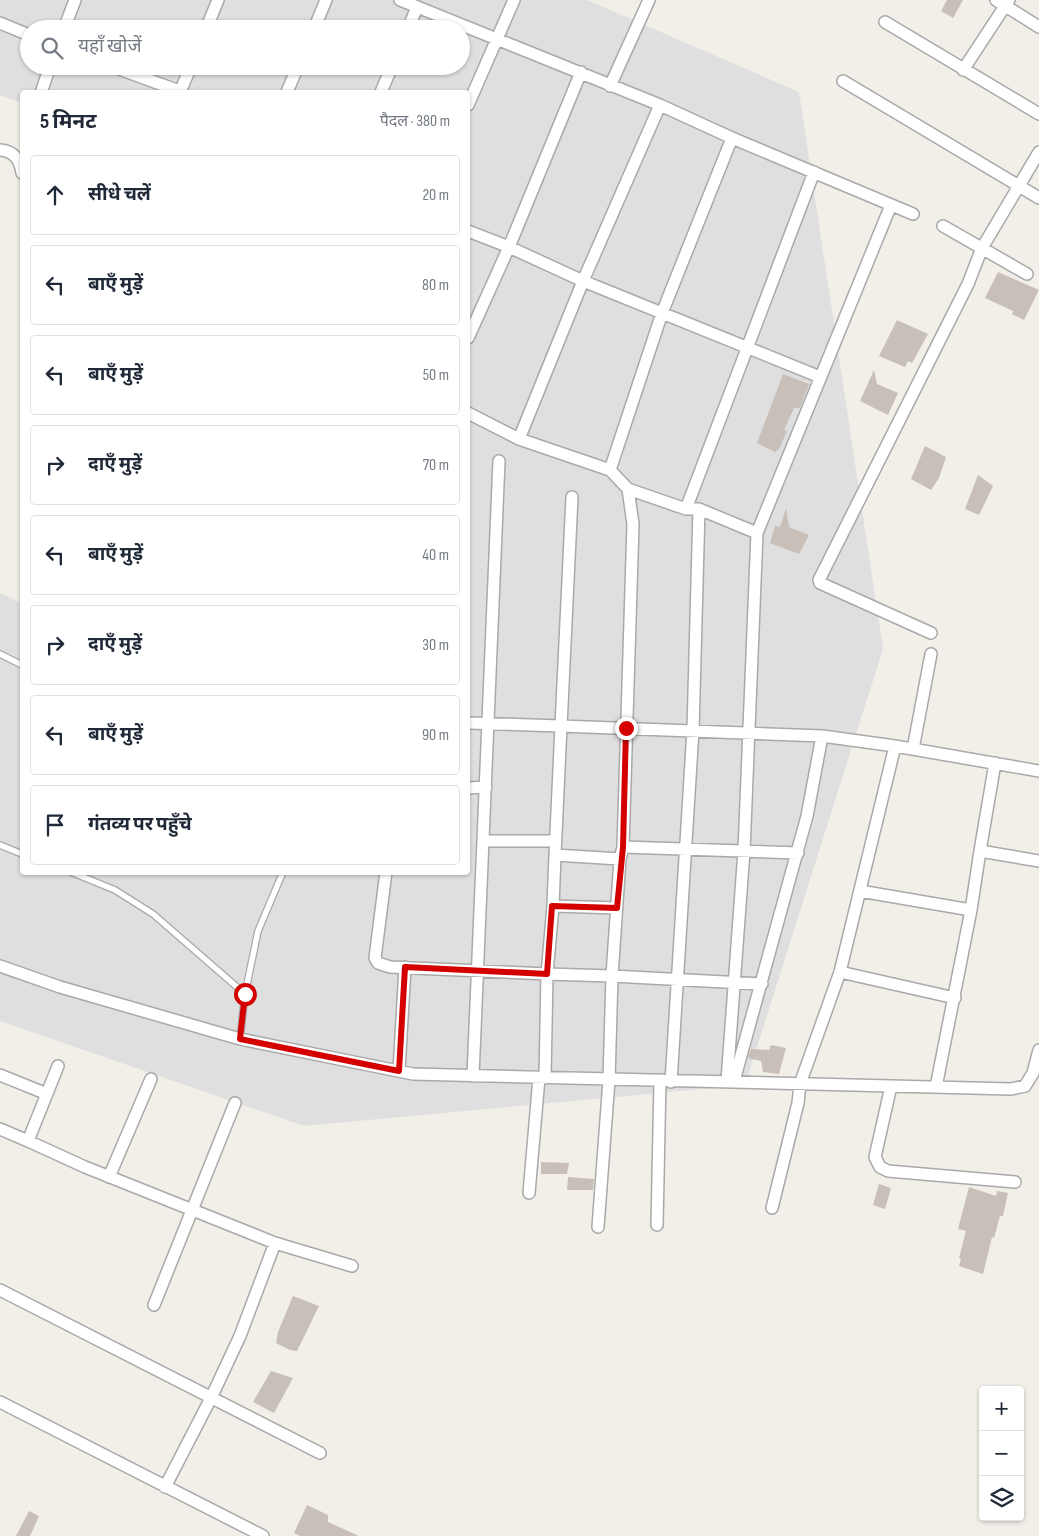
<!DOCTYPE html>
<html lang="hi">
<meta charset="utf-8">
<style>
body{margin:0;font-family:"Sofia Sans Condensed","Noto Sans Devanagari",sans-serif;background:#f2f2f3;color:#1f2937}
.controls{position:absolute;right:15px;bottom:15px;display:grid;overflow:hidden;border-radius:5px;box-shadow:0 1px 4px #0004}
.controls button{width:45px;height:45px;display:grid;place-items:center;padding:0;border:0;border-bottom:1px solid #e0e1e3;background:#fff;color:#1f2937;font:25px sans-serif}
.stop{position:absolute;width:15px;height:15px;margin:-11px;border:4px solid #d40000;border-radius:50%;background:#fff}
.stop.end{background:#d40000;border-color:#fff;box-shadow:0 1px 5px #0008}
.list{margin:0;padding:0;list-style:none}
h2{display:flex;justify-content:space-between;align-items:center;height:65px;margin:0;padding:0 20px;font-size:21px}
h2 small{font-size:16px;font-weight:400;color:#747a83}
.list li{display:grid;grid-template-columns:32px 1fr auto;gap:15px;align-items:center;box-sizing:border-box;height:80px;margin:0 10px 10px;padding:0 10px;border:1px solid #e0e1e3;border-radius:5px}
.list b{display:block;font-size:19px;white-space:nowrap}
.list em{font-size:16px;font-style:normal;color:#747a83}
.icon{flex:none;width:28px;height:28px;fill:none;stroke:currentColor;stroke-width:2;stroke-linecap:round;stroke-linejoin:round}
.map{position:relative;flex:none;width:1039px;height:1536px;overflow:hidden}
.search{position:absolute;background:#fff;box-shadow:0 1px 4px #0004;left:20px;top:20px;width:450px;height:55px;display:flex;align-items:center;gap:12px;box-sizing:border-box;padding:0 18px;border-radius:28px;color:#747a83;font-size:19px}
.panel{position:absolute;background:#fff;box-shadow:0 1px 4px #0004;left:20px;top:90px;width:450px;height:785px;border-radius:5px}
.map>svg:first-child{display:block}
.residential{fill:#e0dfdf;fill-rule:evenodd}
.building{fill:#c7bfb8}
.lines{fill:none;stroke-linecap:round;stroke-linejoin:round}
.service-casing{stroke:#a9a9a9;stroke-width:8}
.minor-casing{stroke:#a9a9a9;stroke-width:14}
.service{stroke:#fff;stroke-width:5.5}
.minor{stroke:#fff;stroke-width:11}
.route{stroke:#d40000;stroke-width:6}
</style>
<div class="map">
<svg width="1039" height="1536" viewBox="0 0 1039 1536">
<rect width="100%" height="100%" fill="#f2efe9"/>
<!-- residential -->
<path class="residential" d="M 0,0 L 587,0 L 799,92 L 883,649 L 745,1085 L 304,1126 L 0,1021 L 0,593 L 22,603 L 22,872 L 468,872 L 468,92 L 22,92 L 22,103 L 0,95 ZM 29,29 L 461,29 L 461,66 L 29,66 Z"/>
<!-- building -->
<path class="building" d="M 947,0 L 963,0 L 953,18 L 941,11 Z
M 998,272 L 1039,290 L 1024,320 L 1012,314 L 1013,311 L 985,298 Z
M 897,320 L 928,334 L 912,363 L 908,361 L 905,367 L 879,356 Z
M 874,370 L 877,384 L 898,393 L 888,415 L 860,401 Z
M 783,374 L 809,384 L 800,408 L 794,408 L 784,430 L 787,431 L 779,449 L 775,452 L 757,443 Z
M 925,446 L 946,457 L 939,478 L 931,490 L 911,479 Z
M 978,475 L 993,486 L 979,515 L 965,509 Z
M 786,508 L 789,527 L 809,535 L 799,554 L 770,543 L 775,526 L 780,527 Z
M 771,1045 L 786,1048 L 779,1074 L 763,1072 L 761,1061 L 748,1058 L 751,1049 L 769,1050 Z
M 541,1162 L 569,1163 L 567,1174 L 541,1174 Z
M 568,1177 L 594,1179 L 593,1190 L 567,1190 Z
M 879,1184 L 891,1188 L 885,1209 L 873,1205 Z
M 969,1187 L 996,1196 L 997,1191 L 1008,1193 L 1003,1216 L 1000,1216 L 994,1238 L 992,1237 L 983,1274 L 959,1266 L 961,1259 L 959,1258 L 966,1231 L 958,1229 Z
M 293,1296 L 319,1306 L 297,1351 L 290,1350 L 276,1343 L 278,1332 Z
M 271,1371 L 293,1378 L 274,1413 L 253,1402 Z
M 307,1505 L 328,1515 L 328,1522 L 359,1536 L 300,1536 L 294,1533 Z
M 29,1511 L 39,1516 L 30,1536 L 16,1536 Z"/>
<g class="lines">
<!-- service casing -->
<g class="service-casing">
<path id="service" d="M 0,654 L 22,665
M 0,845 L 22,854
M 71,872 L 115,890 L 153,914 L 245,994
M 240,1039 L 245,994 L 258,931 L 283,872"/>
</g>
<!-- minor casing -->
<g class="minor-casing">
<path id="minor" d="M 400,0 L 660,105 L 732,138 L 913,214
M 996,0 L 1039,27
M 885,22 L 1039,114
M 0,23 L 29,35
M 64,29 L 75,0
M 206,29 L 218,0
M 314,29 L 326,0
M 408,29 L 417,7
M 111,66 L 182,92
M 963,70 L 1009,0
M 843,81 L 1039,198
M 610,86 L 649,0
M 42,90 L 50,66
M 180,92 L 191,66
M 287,92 L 298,66
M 381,92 L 392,66
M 468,105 L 514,0
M 0,150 C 14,151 20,160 22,173
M 943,226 L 1027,274
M 468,231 L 509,247 L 583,281 L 820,377
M 468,338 L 509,247 L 581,72
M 468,413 L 519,439 L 610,470 L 628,489 L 686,509 L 699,509 L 757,533
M 519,439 L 583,281 L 660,105
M 610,470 L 662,313 L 732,138
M 686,509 L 814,172
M 931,633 L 820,583 L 819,580 L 968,284 L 982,248 L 1039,152
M 468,723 L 561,726 L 572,497
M 913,749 L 931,654
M 995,763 L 980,851 L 1039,861
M 468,788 L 486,787
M 484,841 L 555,841
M 623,847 L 633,524 L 628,489
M 555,855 L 561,726 L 822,736
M 386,872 L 375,958 L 378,963 L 390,967 L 547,974 L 553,906 L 617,908
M 860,891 L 971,910 L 936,1087
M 553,906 L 555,855 L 620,859
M 971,910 L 980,851
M 0,966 L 60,987 L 240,1039 L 413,1074 L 1011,1089 L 1025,1086 L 1033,1073 L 1039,1050
M 840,972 L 955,998
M 762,984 L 612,976 L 620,859 L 623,847 L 798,853
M 58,1066 L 28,1141 L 85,1167 L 275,1243 L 240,1336 L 211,1398 L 165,1487
M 399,1071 L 405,967
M 0,1075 L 47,1094
M 473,1076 L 499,461
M 545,1078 L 547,974 L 612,976 L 609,1080 L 598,1227
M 727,1081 L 744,851 L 757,533 L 891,205
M 734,1081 L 807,816 L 822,736 L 895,746
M 671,1082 L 693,730 L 699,509
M 891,1086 L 875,1157 L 880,1167 L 888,1171 L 1015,1182
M 0,1129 L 28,1141
M 109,1177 L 151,1079
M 529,1193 L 539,1078
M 772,1208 L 798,1103 L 800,1084 L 840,972 L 895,746 L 1039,771
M 657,1225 L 660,1080
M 275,1243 L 352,1266
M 0,1290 L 320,1453
M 154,1305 L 235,1103
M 0,1402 L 263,1536"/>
</g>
<!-- service -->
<use href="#service" class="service"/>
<!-- minor -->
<use href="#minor" class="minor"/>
</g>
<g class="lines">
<!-- route -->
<path class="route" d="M 245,994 L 240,1039 L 399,1071 L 405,967 L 547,974 L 552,906 L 617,908 L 623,847 L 626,728"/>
</g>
</svg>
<div class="controls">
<button>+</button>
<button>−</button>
<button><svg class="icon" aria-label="layers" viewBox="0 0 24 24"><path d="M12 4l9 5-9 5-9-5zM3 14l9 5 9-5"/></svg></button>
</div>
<div class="stop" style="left:245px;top:994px"></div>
<div class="stop end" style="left:626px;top:728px"></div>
<div class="search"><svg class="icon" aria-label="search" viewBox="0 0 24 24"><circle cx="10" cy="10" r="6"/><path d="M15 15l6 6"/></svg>यहाँ खोजें</div>
<section class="panel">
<h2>5 मिनट<small>पैदल · 380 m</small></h2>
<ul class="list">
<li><svg class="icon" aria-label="ahead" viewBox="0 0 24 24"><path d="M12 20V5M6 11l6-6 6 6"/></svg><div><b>सीधे चलें</b></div><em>20 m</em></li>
<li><svg class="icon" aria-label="left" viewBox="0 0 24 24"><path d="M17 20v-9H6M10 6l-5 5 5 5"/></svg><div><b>बाएँ मुड़ें</b></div><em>80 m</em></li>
<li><svg class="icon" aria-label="left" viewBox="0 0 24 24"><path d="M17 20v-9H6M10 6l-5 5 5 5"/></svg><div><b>बाएँ मुड़ें</b></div><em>50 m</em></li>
<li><svg class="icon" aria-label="right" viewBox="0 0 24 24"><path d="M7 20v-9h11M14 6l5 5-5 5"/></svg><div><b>दाएँ मुड़ें</b></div><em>70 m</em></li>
<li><svg class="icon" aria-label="left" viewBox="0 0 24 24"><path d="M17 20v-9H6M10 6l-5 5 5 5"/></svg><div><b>बाएँ मुड़ें</b></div><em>40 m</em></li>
<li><svg class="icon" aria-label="right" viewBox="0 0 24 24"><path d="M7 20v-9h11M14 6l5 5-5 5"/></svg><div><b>दाएँ मुड़ें</b></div><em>30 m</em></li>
<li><svg class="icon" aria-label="left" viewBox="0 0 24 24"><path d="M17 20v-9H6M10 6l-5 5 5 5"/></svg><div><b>बाएँ मुड़ें</b></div><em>90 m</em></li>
<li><svg class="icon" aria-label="arrive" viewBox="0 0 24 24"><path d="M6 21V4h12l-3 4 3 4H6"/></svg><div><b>गंतव्य पर पहुँचे</b></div></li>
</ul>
</section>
</div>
